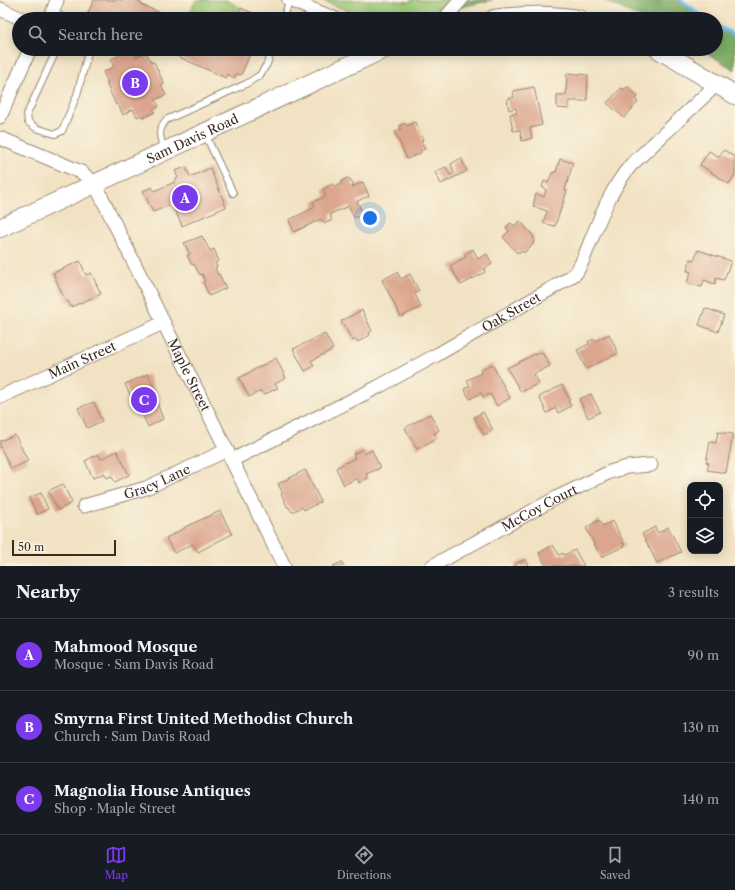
<!DOCTYPE html>
<meta charset="utf-8">
<style>
body{margin:0;font-family:"Libre Caslon Text",serif;background:#20242c;color:#f1f3f6}
.controls{position:absolute;right:12px;bottom:12px;display:grid;overflow:hidden;border-radius:8px;box-shadow:0 2px 10px #0003}
.controls button{width:36px;height:36px;display:grid;place-items:center;padding:0;border:0;border-bottom:1px solid #363941;background:#171b24;color:#f1f3f6;font:20px sans-serif}
.scale{position:absolute;left:12px;bottom:10px;width:104px;box-sizing:border-box;padding-left:4px;border:2px solid #3b2a1e;border-top:0;font-size:11px;line-height:14px;white-space:nowrap;color:#3b2a1e;-webkit-text-stroke:3px #fcf5e5;paint-order:stroke}
.you{position:absolute;left:370px;top:218px;width:14px;height:14px;margin:-10px;border:3px solid #fff;border-radius:50%;background:#1a73e8;box-shadow:0 0 0 6px #1a73e833}
.badge{display:grid;place-items:center;width:26px;height:26px;border-radius:50%;background:#7c3aed;color:#fff;font-size:13px;font-weight:700}
.pin{position:absolute;translate:-50% -50%;border:2px solid #fff;box-shadow:0 1px 4px #0006}
.list{margin:0;padding:0;list-style:none}
h2{display:flex;justify-content:space-between;align-items:center;height:52px;margin:0;padding:0 16px;font-size:17px}
h2 small{font-size:13px;font-weight:400;color:#9ea1a6}
.list li{display:grid;grid-template-columns:26px 1fr auto;gap:12px;align-items:center;box-sizing:border-box;height:72px;padding:0 16px;border-top:1px solid #363941}
.list b{display:block;font-size:15px;white-space:nowrap}
.list p{margin:0;font-size:13px;white-space:nowrap;color:#9ea1a6}
.list em{font-size:13px;font-style:normal;color:#9ea1a6}
.icon{flex:none;width:22px;height:22px;fill:none;stroke:currentColor;stroke-width:2;stroke-linecap:round;stroke-linejoin:round}
.map{position:relative;flex:none;width:735px;height:566px;overflow:hidden}
.search{position:absolute;background:#171b24;box-shadow:0 2px 10px #0003;left:12px;right:12px;top:12px;height:44px;display:flex;align-items:center;gap:10px;box-sizing:border-box;padding:0 14px;border-radius:22px;color:#9ea1a6;font-size:15px}
.sheet{height:268px;background:#171b24}
nav{display:flex;justify-content:space-around;align-items:center;box-sizing:border-box;height:56px;border-top:1px solid #363941;background:#171b24;font-size:11px;color:#9ea1a6}
nav a{display:grid;justify-items:center;gap:2px}
nav .on{color:#7c3aed}
.map>svg:first-child{display:block}
.green{fill:#98c573;stroke:#6a7848}
.forest{fill:#7aaa65;stroke:#5a6a42}
.lines{fill:none;stroke-linecap:round;stroke-linejoin:round}
.stream{stroke:#73bceb;stroke-width:4}
.building{fill:#dba68d}
.lane-casing{stroke:#968670;stroke-width:8}
.street-casing{stroke:#968670;stroke-width:15}
.secondary-casing{stroke:#968670;stroke-width:20}
.lane{stroke:#fff;stroke-width:6}
.street{stroke:#fff;stroke-width:13}
.secondary{stroke:#fff;stroke-width:18}
.labels{text-anchor:middle;dominant-baseline:central;stroke-width:3;stroke-linejoin:round;paint-order:stroke}
.street-label{font-size:13px;fill:#3b2a1e;stroke:#fcf5e5}
</style>
<div class="map">
<svg width="735" height="566" viewBox="0 0 735 566">
<rect width="100%" height="100%" fill="#fcf5e5"/>
<filter id="ink" filterUnits="userSpaceOnUse"><feTurbulence type="fractalNoise" baseFrequency=".025" numOctaves="2"/><feDisplacementMap in="SourceGraphic" scale="8" xChannelSelector="R" yChannelSelector="G"/><feConvolveMatrix kernelMatrix="1 2 1 2 8 2 1 2 1" color-interpolation-filters="sRGB"/></filter>
<filter id="wash" filterUnits="userSpaceOnUse"><feTurbulence type="fractalNoise" baseFrequency=".012" numOctaves="4" result="noise"/><feDisplacementMap in="SourceGraphic" scale="16" xChannelSelector="R" yChannelSelector="G"/><feGaussianBlur stdDeviation="0.9" result="paint"/><feColorMatrix in="noise" values="0 0 0 0 0 0 0 0 0 0 0 0 0 0 0 0 0 1.4 0 .05"/><feComposite in="paint" operator="in"/></filter>
<g filter="url(#wash)">
<rect width="100%" height="100%" fill="#f1e2c3"/>
<!-- green -->
<path class="green" d="M 196,0 L 226,0 L 241,8 L 238,13 L 235,11 L 232,19 L 187,19 Z
M 321,0 L 388,0 L 409,2 L 412,0 L 450,0 L 440,19 L 368,19 Z"/>
<!-- forest -->
<path class="forest" d="M 450,0 L 493,0 L 461,7 Z
M 603,0 L 681,0 L 705,19 L 644,19 Z
M 716,26 L 735,35 L 735,70 L 700,49 L 716,49 Z"/>
<g class="lines">
<!-- stream -->
<path class="stream" d="M 681,0 L 705,19
M 716,26 L 735,35"/>
</g>
<g id="blocks">
<!-- building -->
<path class="building" d="M 94,0 L 136,0 L 141,3 L 142,5 L 174,19 L 95,19 L 87,15 Z
M 241,8 L 262,17 L 261,19 L 232,19 L 235,11 L 238,13 Z
M 133,49 L 136,57 L 146,52 L 152,63 L 154,62 L 164,84 L 161,85 L 166,95 L 155,100 L 159,106 L 153,110 L 155,112 L 143,118 L 142,115 L 137,117 L 133,109 L 123,115 L 118,104 L 116,105 L 106,83 L 108,82 L 103,72 L 114,67 L 111,59 Z
M 161,49 L 252,49 L 241,75 L 236,74 L 234,78 L 227,74 L 226,78 Z
M 567,73 L 588,75 L 587,101 L 569,101 L 569,109 L 557,108 L 557,95 L 566,95 Z
M 534,87 L 542,125 L 530,128 L 532,138 L 522,141 L 520,130 L 513,131 L 510,114 L 517,113 L 516,108 L 509,110 L 507,99 L 514,97 L 513,91 Z
M 627,87 L 638,96 L 635,100 L 638,102 L 624,118 L 607,103 L 621,88 L 624,90 Z
M 415,122 L 423,140 L 421,141 L 425,149 L 420,151 L 421,153 L 407,159 L 395,132 L 401,129 L 400,126 L 405,123 L 407,126 Z
M 724,150 L 735,157 L 735,174 L 729,184 L 700,165 L 709,151 L 719,157 Z
M 461,158 L 467,171 L 441,184 L 435,172 L 446,167 L 450,175 L 454,173 L 451,164 Z
M 560,159 L 573,163 L 565,190 L 567,191 L 555,226 L 543,223 L 547,211 L 533,206 L 536,194 L 544,197 L 546,189 L 542,187 L 544,181 L 548,183 L 552,173 L 554,173 L 555,171 L 556,172 Z
M 186,167 L 190,177 L 210,168 L 226,207 L 182,226 L 172,204 L 153,212 L 143,191 L 152,187 L 154,191 L 175,182 L 174,180 L 178,178 L 175,171 Z
M 347,178 L 351,180 L 353,184 L 352,187 L 363,182 L 369,196 L 357,201 L 363,214 L 354,218 L 349,206 L 330,214 L 331,216 L 331,221 L 325,223 L 321,219 L 294,232 L 289,220 L 315,207 L 313,202 L 326,196 L 323,189 L 333,184 L 334,187 L 341,184 L 342,181 Z
M 520,221 L 534,237 L 533,238 L 535,240 L 533,242 L 534,243 L 524,253 L 522,251 L 520,253 L 519,251 L 517,253 L 503,237 L 509,231 L 506,227 L 511,223 L 514,226 Z
M 202,236 L 210,251 L 214,249 L 219,261 L 215,263 L 217,267 L 215,268 L 218,275 L 219,274 L 226,288 L 209,296 L 203,282 L 205,281 L 202,274 L 200,275 L 194,264 L 192,265 L 187,255 L 190,254 L 184,243 Z
M 473,249 L 478,259 L 487,254 L 492,264 L 484,269 L 485,272 L 461,285 L 450,266 L 466,257 L 465,254 Z
M 698,250 L 731,261 L 724,280 L 716,278 L 715,284 L 704,280 L 702,287 L 687,283 L 691,272 L 687,271 L 690,259 L 694,260 Z
M 80,261 L 86,275 L 91,273 L 101,294 L 71,307 L 68,301 L 66,302 L 53,273 Z
M 397,272 L 401,279 L 410,274 L 419,291 L 415,294 L 421,307 L 401,317 L 382,280 Z
M 705,308 L 724,315 L 718,332 L 699,325 Z
M 362,310 L 372,331 L 369,333 L 370,335 L 358,342 L 356,339 L 353,341 L 341,321 Z
M 325,334 L 333,349 L 311,361 L 314,366 L 305,371 L 293,349 Z
M 609,334 L 618,353 L 586,369 L 577,350 L 589,344 L 588,342 L 594,339 L 595,341 Z
M 542,352 L 550,366 L 534,374 L 539,383 L 521,392 L 507,368 L 535,354 L 536,355 Z
M 276,358 L 286,378 L 275,384 L 278,388 L 263,395 L 261,391 L 249,397 L 239,378 Z
M 492,364 L 510,398 L 497,406 L 490,394 L 483,397 L 481,393 L 470,399 L 464,389 L 470,386 L 467,380 L 481,373 L 480,370 Z
M 148,374 L 157,396 L 156,396 L 157,400 L 156,400 L 163,419 L 148,427 L 142,414 L 146,413 L 141,403 L 135,406 L 125,384 Z
M 562,385 L 570,400 L 568,401 L 571,406 L 558,413 L 556,408 L 547,413 L 539,397 Z
M 591,394 L 600,412 L 588,418 L 579,399 Z
M 94,402 L 102,421 L 87,428 L 78,408 Z
M 483,412 L 493,430 L 484,435 L 474,417 Z
M 430,414 L 439,430 L 434,434 L 437,438 L 417,449 L 405,428 Z
M 718,432 L 733,434 L 726,473 L 707,470 L 709,463 L 706,462 L 710,442 L 716,443 Z
M 15,435 L 28,461 L 11,469 L 0,446 L 0,441 Z
M 363,449 L 365,454 L 372,450 L 380,468 L 366,474 L 368,478 L 359,483 L 357,478 L 344,485 L 336,468 L 355,458 L 353,454 Z
M 117,451 L 129,475 L 115,482 L 111,476 L 107,478 L 104,473 L 93,478 L 85,461 L 98,454 L 101,459 Z
M 305,470 L 321,502 L 304,510 L 302,507 L 292,512 L 289,507 L 288,508 L 281,494 L 283,493 L 278,484 Z
M 63,484 L 72,503 L 58,510 L 48,491 Z
M 41,493 L 48,509 L 37,514 L 29,498 Z
M 220,511 L 232,534 L 198,552 L 193,544 L 174,553 L 166,538 L 185,528 L 185,527 Z
M 599,520 L 602,526 L 613,521 L 625,546 L 601,557 L 586,528 Z
M 655,527 L 658,533 L 668,527 L 681,552 L 657,563 L 642,534 Z
M 553,545 L 559,555 L 563,553 L 564,555 L 575,550 L 584,566 L 546,566 L 539,553 Z
M 526,559 L 529,566 L 513,566 Z
M 342,562 L 344,566 L 333,566 Z"/>
</g>
</g>
<g filter="url(#ink)">
<use href="#blocks" fill-opacity="0" stroke="#968670" stroke-width="1"/>
<g class="lines">
<!-- lane casing -->
<g class="lane-casing">
<path id="lane" d="M 53,12 L 67,19
M 283,19 L 290,0
M 57,49 L 27,114 L 28,122 L 36,128 L 55,134 L 62,131 L 77,95 L 89,49
M 205,134 L 233,193
M 164,151 C 160,137 157,131 166,120 L 246,84 L 260,75 L 267,64 L 272,49"/>
</g>
<!-- street casing -->
<g class="street-casing">
<g id="street">
<path d="M 289,0 L 336,19"/>
<path d="M 0,9 L 22,19"/>
<path d="M 50,19 L 57,0"/>
<path d="M 444,19 L 461,0"/>
<path d="M 0,117 L 30,49"/>
<path id="s1" d="M 0,138 L 81,172 L 95,184 L 284,566"/>
<path id="s2" d="M 0,397 L 163,323"/>
<path id="s3" d="M 232,460 L 378,387 L 440,353 L 566,280 L 576,273 L 581,264 C 596,230 607,193 631,165 L 717,84"/>
<path id="s4" d="M 84,506 L 146,488 L 227,450"/>
<path id="s5" d="M 432,566 L 558,497 L 610,472 L 627,467 L 651,465"/>
</g>
</g>
<!-- secondary casing -->
<g class="secondary-casing">
<g id="secondary">
<path d="M 494,19 C 522,15 551,14 579,19"/>
<path d="M 658,49 L 735,95"/>
<path id="s6" d="M 0,228 L 384,49"/>
</g>
</g>
<!-- lane -->
<use href="#lane" class="lane"/>
<!-- street -->
<use href="#street" class="street"/>
<!-- secondary -->
<use href="#secondary" class="secondary"/>
</g>
</g>
<g class="labels">
<!-- street labels -->
<g class="street-label">
<text stroke="none"><textPath href="#s6" startOffset="212">Sam Davis Road</textPath></text>
<text stroke="none"><textPath href="#s3" startOffset="316">Oak Street</textPath></text>
<text stroke="none"><textPath href="#s2" startOffset="90">Main Street</textPath></text>
<text stroke="none"><textPath href="#s1" startOffset="319">Maple Street</textPath></text>
<text stroke="none"><textPath href="#s4" startOffset="77">Gracy Lane</textPath></text>
<text stroke="none"><textPath href="#s5" startOffset="122">McCoy Court</textPath></text>
</g>
</g>
</svg>
<div class="controls">
<button><svg class="icon" aria-label="locate" viewBox="0 0 24 24"><circle cx="12" cy="12" r="6"/><path d="M12 2v4M12 18v4M2 12h4M18 12h4"/></svg></button>
<button><svg class="icon" aria-label="layers" viewBox="0 0 24 24"><path d="M12 4l9 5-9 5-9-5zM3 14l9 5 9-5"/></svg></button>
</div>
<div class="scale">50 m</div>
<div class="you"></div>
<div class="pin badge" style="left:185px;top:198px">A</div>
<div class="pin badge" style="left:135px;top:83px">B</div>
<div class="pin badge" style="left:144px;top:400px">C</div>
<div class="search"><svg class="icon" aria-label="search" viewBox="0 0 24 24"><circle cx="10" cy="10" r="6"/><path d="M15 15l6 6"/></svg>Search here</div>
</div>
<section class="sheet">
<h2>Nearby<small>3 results</small></h2>
<ul class="list">
<li><span class="badge">A</span><div><b>Mahmood Mosque</b><p>Mosque · Sam Davis Road</p></div><em>90 m</em></li>
<li><span class="badge">B</span><div><b>Smyrna First United Methodist Church</b><p>Church · Sam Davis Road</p></div><em>130 m</em></li>
<li><span class="badge">C</span><div><b>Magnolia House Antiques</b><p>Shop · Maple Street</p></div><em>140 m</em></li>
</ul>
</section>
<nav>
<a class="on"><svg class="icon" aria-label="map" viewBox="0 0 24 24"><path d="M3 6l6-2 6 2 6-2v14l-6 2-6-2-6 2zM9 4v14M15 6v14"/></svg>Map</a>
<a><svg class="icon" aria-label="directions" viewBox="0 0 24 24"><path d="M12 3l9 9-9 9-9-9zM9 14v-3h6M13 9l2 2-2 2"/></svg>Directions</a>
<a><svg class="icon" aria-label="saved" viewBox="0 0 24 24"><path d="M7 4h10v16l-5-4-5 4z"/></svg>Saved</a>
</nav>
